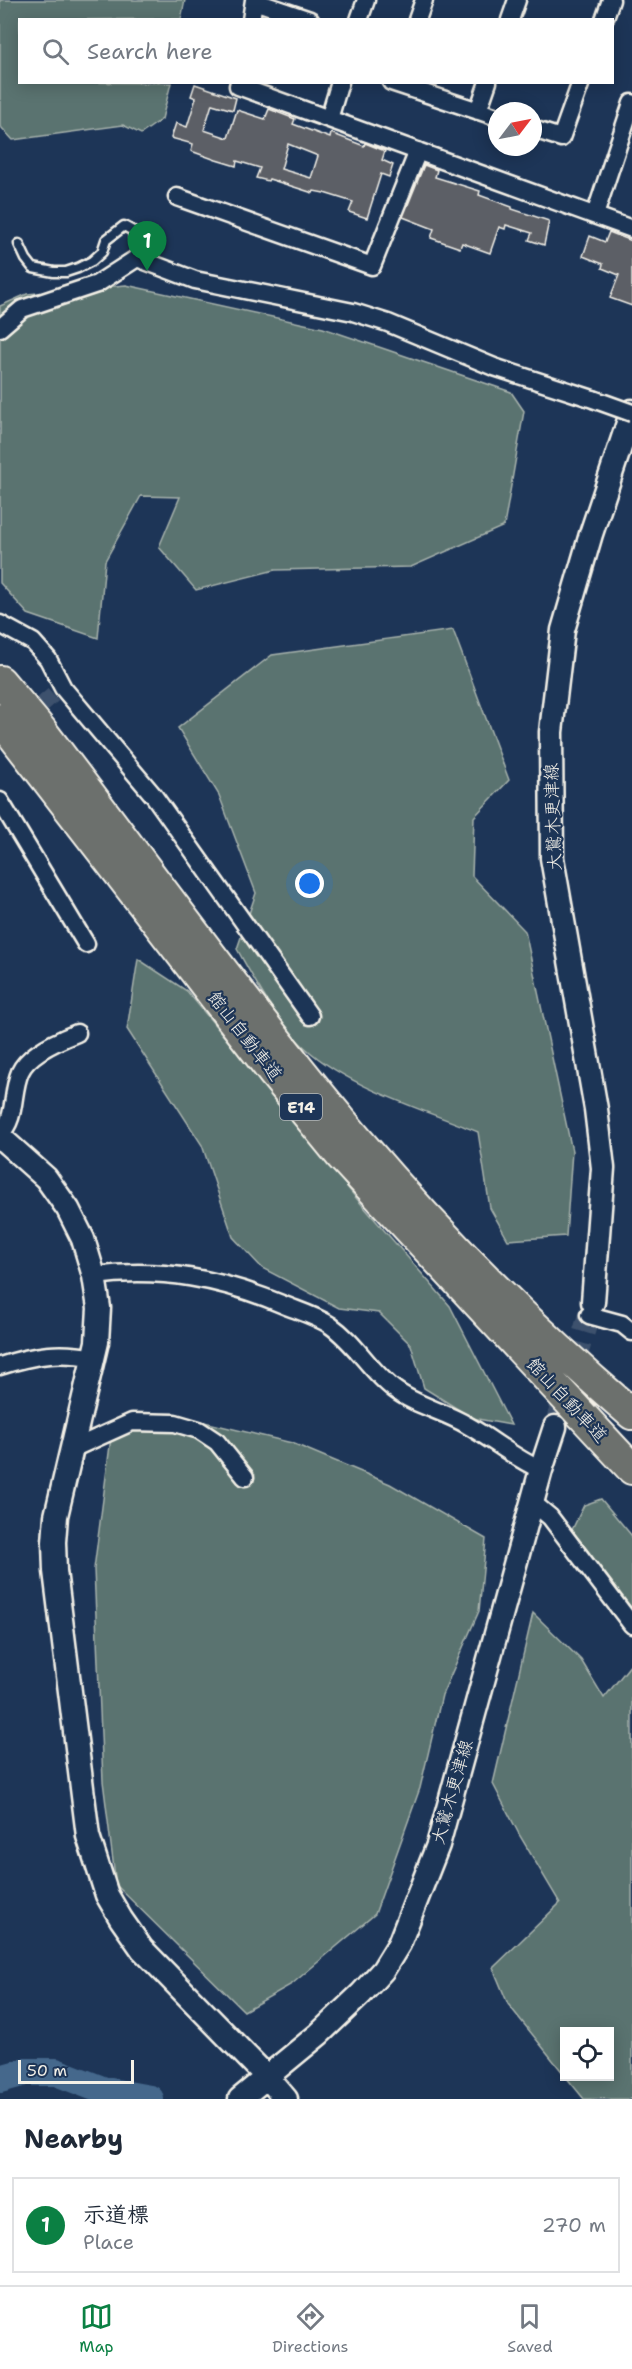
<!DOCTYPE html>
<meta charset="utf-8">
<style>
body{margin:0;font-family:"Shantell Sans","Klee One",sans-serif;background:#f2f2f3;color:#1f2937}
.controls{position:absolute;right:18px;bottom:18px;display:grid;overflow:hidden;border-radius:0px;box-shadow:0 3px 15px #0003}
.controls button{width:54px;height:54px;display:grid;place-items:center;padding:0;border:0;border-bottom:2px solid #e0e1e3;background:#fff;color:#1f2937;font:30px sans-serif}
.compass{position:absolute;left:488px;top:102px;width:54px;height:54px;border-radius:50%;background:#fff;box-shadow:0 3px 15px #0003;rotate:58deg}
.scale{position:absolute;left:18px;bottom:15px;width:116px;box-sizing:border-box;padding-left:6px;border:3px solid #f4f1e8;border-top:0;font-size:16px;line-height:21px;white-space:nowrap;color:#f4f1e8;-webkit-text-stroke:4px #1d3557;paint-order:stroke}
.you{position:absolute;left:310px;top:884px;width:21px;height:21px;margin:-15px;border:4px solid #fff;border-radius:50%;background:#1a73e8;box-shadow:0 0 0 9px #1a73e833}
.badge{display:grid;place-items:center;width:39px;height:39px;border-radius:50%;background:#0b8043;color:#fff;font-size:20px;font-weight:700}
.pin{position:absolute;translate:-50% -50px;filter:drop-shadow(0 2px 3px #0008)}
.pin::after{content:'';position:absolute;top:32px;width:21px;height:18px;background:inherit;clip-path:polygon(0 0,100% 0,50% 100%)}
.list{margin:0;padding:0;list-style:none}
h2{display:flex;justify-content:space-between;align-items:center;height:78px;margin:0;padding:0 24px;font-size:26px}
h2 small{font-size:20px;font-weight:400;color:#747a83}
.list li{display:grid;grid-template-columns:39px 1fr auto;gap:18px;align-items:center;box-sizing:border-box;height:96px;margin:0 12px 12px;padding:0 12px;border:2px solid #e0e1e3;border-radius:0px}
.list b{display:block;font-size:22px;white-space:nowrap}
.list p{margin:0;font-size:20px;white-space:nowrap;color:#747a83}
.list em{font-size:20px;font-style:normal;color:#747a83}
.icon{flex:none;width:33px;height:33px;fill:none;stroke:currentColor;stroke-width:2;stroke-linecap:round;stroke-linejoin:round}
.map{position:relative;flex:none;width:632px;height:2099px;overflow:hidden}
.search{position:absolute;background:#fff;box-shadow:0 3px 15px #0003;left:18px;right:18px;top:18px;height:66px;display:flex;align-items:center;gap:15px;box-sizing:border-box;padding:0 21px;border-radius:0px;color:#747a83;font-size:22px}
.sheet{height:186px;background:#fff}
nav{display:flex;justify-content:space-around;align-items:center;box-sizing:border-box;height:84px;border-top:2px solid #e0e1e3;background:#fff;font-size:16px;color:#747a83}
nav a{display:grid;justify-items:center;gap:3px}
nav .on{color:#0b8043}
.map>svg:first-child{display:block}
.green{fill:#5a7370;stroke:#a7b2ac;stroke-width:1.5}
.lines{fill:none;stroke-linecap:round;stroke-linejoin:round}
.river{stroke:#45688c;stroke-width:28}
.building{fill:#5c5e66;stroke:#f4f1e8;stroke-width:1.5;fill-rule:evenodd}
.street-tunnel{stroke:#3d516d;stroke-width:16;stroke-dasharray:16 8;stroke-linecap:butt}
.secondary-tunnel{stroke:#3d516d;stroke-width:22;stroke-dasharray:22 11;stroke-linecap:butt}
.lane-casing{stroke:#f4f1e8;stroke-width:13}
.street-casing{stroke:#f4f1e8;stroke-width:21}
.secondary-casing{stroke:#f4f1e8;stroke-width:27}
.highway-casing{stroke:#f4f1e8;stroke-width:34}
.lane{stroke:#1d3557;stroke-width:8}
.street{stroke:#1d3557;stroke-width:16}
.secondary{stroke:#1d3557;stroke-width:22}
.highway{stroke:#6c706d;stroke-width:30}
.street-bridge-casing{stroke:#f4f1e8;stroke-width:21;stroke-linecap:butt}
.street-bridge{stroke:#1d3557;stroke-width:16}
.labels{text-anchor:middle;dominant-baseline:central;stroke-width:4.5;stroke-linejoin:round;paint-order:stroke}
.shield{fill:#1d3557;stroke:#b4b9bc;stroke-width:1.5}
.shield-label{font-size:16px;font-weight:bold;fill:#f4f1e8}
.street-label{font-size:18px;fill:#f4f1e8;stroke:#1d3557}
</style>
<div class="map">
<svg width="632" height="2099" viewBox="0 0 632 2099">
<rect width="100%" height="100%" fill="#1d3557"/>
<filter id="ink" filterUnits="userSpaceOnUse"><feTurbulence type="fractalNoise" baseFrequency=".0167" numOctaves="2"/><feDisplacementMap in="SourceGraphic" scale="12" xChannelSelector="R" yChannelSelector="G"/><feConvolveMatrix kernelMatrix="1 2 1 2 8 2 1 2 1" color-interpolation-filters="sRGB"/></filter>
<g filter="url(#ink)">
<!-- green -->
<path class="green" d="M 0,0 L 185,0 L 181,19 L 20,20 L 20,82 L 171,83 L 162,119 L 141,134 L 123,125 L 13,140 L 0,126 Z
M 126,285 L 323,328 L 511,392 L 524,411 L 504,526 L 411,567 L 275,570 L 196,590 L 159,547 L 180,497 L 141,496 L 105,561 L 98,638 L 28,614 L 0,583 L 0,306 L 27,294 Z
M 453,630 L 509,780 L 474,817 L 472,876 L 525,931 L 572,1151 L 566,1236 L 508,1240 L 490,1208 L 478,1132 C 420,1108 342,1086 298,1041 C 273,1015 255,981 237,949 L 256,893 L 219,795 L 178,728 L 272,655 Z
M 138,959 L 187,991 L 357,1199 L 450,1306 L 511,1425 L 472,1418 L 424,1388 L 411,1345 L 379,1313 L 339,1308 L 262,1268 L 233,1237 L 202,1145 L 127,1029 Z
M 183,1417 L 292,1443 L 390,1484 L 486,1539 L 479,1611 L 442,1695 L 420,1788 L 375,1914 L 292,1984 L 244,2011 L 116,1885 L 103,1781 L 94,1569 L 112,1430 Z
M 601,1499 L 632,1536 L 632,1609 L 572,1530 L 584,1505 Z
M 533,1613 L 581,1660 L 604,1698 L 632,1663 L 632,2099 L 584,2099 L 566,2077 L 610,2076 L 610,2032 L 564,2032 L 564,2074 L 508,2004 L 493,1968 L 560,1903 L 520,1836 L 493,1784 Z"/>
<g class="lines">
<!-- river -->
<path class="river" d="M 0,2079 L 25,2072 L 56,2072 L 105,2091 L 150,2099"/>
</g>
<!-- building -->
<path class="building" d="M 195,84 L 236,98 L 233,110 L 212,104 L 204,130 L 228,138 L 237,110 L 265,119 L 269,109 L 295,119 L 293,124 L 330,138 L 331,133 L 364,146 L 365,143 L 385,151 L 382,160 L 393,165 L 389,177 L 381,174 L 367,218 L 349,212 L 353,202 L 324,193 L 314,191 L 313,193 L 269,179 L 268,181 L 256,178 L 260,168 L 237,161 L 236,166 L 216,160 L 191,151 L 193,144 L 171,138 L 176,123 L 187,127 L 196,98 L 191,96 ZM 288,144 L 318,156 L 311,178 L 281,169 Z
M 424,165 L 437,170 L 435,177 L 480,191 L 479,195 L 512,207 L 512,209 L 549,221 L 544,245 L 529,240 L 532,233 L 506,225 L 505,229 L 499,227 L 490,253 L 462,243 L 460,248 L 431,238 L 434,229 L 403,217 Z
M 609,232 L 632,241 L 632,306 L 610,298 L 619,275 L 602,268 L 603,264 L 583,256 L 590,236 L 605,242 Z"/>
<g class="lines">
<!-- street-tunnel -->
<path class="street-tunnel" d="M 24,720 L 53,695"/>
<!-- secondary-tunnel -->
<path class="secondary-tunnel" d="M 555,1427 L 593,1302"/>
<!-- lane casing -->
<g class="lane-casing">
<path id="lane" d="M 19,244 L 26,259 L 33,268 L 54,272 L 66,272 L 78,268 L 92,261 L 102,252 L 106,240 L 124,226 L 133,231 L 137,258"/>
</g>
<!-- street casing -->
<g class="street-casing">
<path id="street" d="M 254,1 L 310,20
M 251,20 L 254,0
M 359,20 L 366,0
M 417,20 L 424,0
M 510,20 L 517,0
M 604,20 L 611,0
M 239,82 L 238,86 L 632,229
M 391,82 L 497,117
M 478,111 L 488,82
M 329,119 L 340,82
M 533,129 L 561,138 L 581,82
M 177,197 L 372,266 L 418,151
M 595,215 L 632,103
M 0,328 L 22,309 L 97,284 L 137,258 L 195,280 L 353,312 L 388,323 L 494,367 L 593,399
M 0,624 L 33,642 L 48,659 L 63,688 L 154,796 L 310,1016
M 0,801 L 86,944
M 0,1134 C 17,1118 11,1093 20,1072 C 28,1054 59,1040 77,1033
M 94,1276 C 161,1267 222,1279 284,1305 C 299,1311 316,1316 330,1325 C 356,1343 370,1371 394,1389 C 416,1406 444,1411 467,1425 C 492,1439 514,1458 541,1470
M 589,1315 L 622,1324 L 632,1332
M 0,1366 C 34,1355 59,1351 94,1358
M 72,1449 L 132,1422 L 175,1423 L 199,1430 L 217,1442 L 245,1477
M 532,1502 L 550,1517 L 632,1625"/>
</g>
<!-- secondary casing -->
<g class="secondary-casing">
<path id="secondary" d="M 0,1137 L 46,1178 L 68,1209 L 83,1239 L 94,1276 L 99,1308 L 97,1342 L 56,1516 L 54,1542 L 55,1571 L 88,1836 L 107,1895 L 121,1919 L 142,1949 L 267,2077 L 286,2099
M 593,1302 L 603,1168 L 596,1109 L 552,858 L 551,732 L 563,630 L 591,534 L 632,411
M 240,2099 L 319,2034 L 361,1994 L 383,1970 L 399,1944 L 438,1845 L 541,1470 L 555,1427"/>
</g>
<!-- highway casing -->
<g class="highway-casing">
<path id="highway" d="M 0,681 L 42,731 C 146,867 246,1007 356,1138 C 440,1237 534,1330 632,1414
M 0,719 L 274,1074 L 341,1156 L 632,1469"/>
</g>
<!-- lane -->
<use href="#lane" class="lane"/>
<!-- street -->
<use href="#street" class="street"/>
<!-- secondary -->
<use href="#secondary" class="secondary"/>
<!-- highway -->
<use href="#highway" class="highway"/>
<!-- street-bridge casing -->
<g class="street-bridge-casing">
<path id="street-bridge" d="M 593,399 L 632,413"/>
</g>
<!-- street-bridge -->
<use href="#street-bridge" class="street-bridge"/>
</g>
</g>
<g class="labels">
<!-- shield labels -->
<rect class="shield" x="280" y="1094" width="42" height="26" rx="4.5"/>
<g class="shield-label">
<text x="301" y="1107">E14</text>
</g>
<!-- street labels -->
<g class="street-label">
<text transform="translate(553 817) rotate(-92)">大鷲木更津線</text>
<text transform="translate(245 1036) rotate(52)">館山自動車道</text>
<text transform="translate(567 1400) rotate(47)">館山自動車道</text>
<text transform="translate(452 1792) rotate(-74)">大鷲木更津線</text>
</g>
</g>
</svg>
<div class="controls">
<button><svg class="icon" aria-label="locate" viewBox="0 0 24 24"><circle cx="12" cy="12" r="6"/><path d="M12 2v4M12 18v4M2 12h4M18 12h4"/></svg></button>
</div>
<svg class="compass" viewBox="-18 -18 36 36"><path d="M0-13l5 13h-10z" fill="#e53935"/><path d="M0 13l5-13h-10z" fill="#747a83"/></svg>
<div class="scale">50 m</div>
<div class="you"></div>
<div class="pin badge" style="left:147px;top:271px">1</div>
<div class="search"><svg class="icon" aria-label="search" viewBox="0 0 24 24"><circle cx="10" cy="10" r="6"/><path d="M15 15l6 6"/></svg>Search here</div>
</div>
<section class="sheet">
<h2>Nearby<small></small></h2>
<ul class="list">
<li><span class="badge">1</span><div><b>示道標</b><p>Place</p></div><em>270 m</em></li>
</ul>
</section>
<nav>
<a class="on"><svg class="icon" aria-label="map" viewBox="0 0 24 24"><path d="M3 6l6-2 6 2 6-2v14l-6 2-6-2-6 2zM9 4v14M15 6v14"/></svg>Map</a>
<a><svg class="icon" aria-label="directions" viewBox="0 0 24 24"><path d="M12 3l9 9-9 9-9-9zM9 14v-3h6M13 9l2 2-2 2"/></svg>Directions</a>
<a><svg class="icon" aria-label="saved" viewBox="0 0 24 24"><path d="M7 4h10v16l-5-4-5 4z"/></svg>Saved</a>
</nav>
